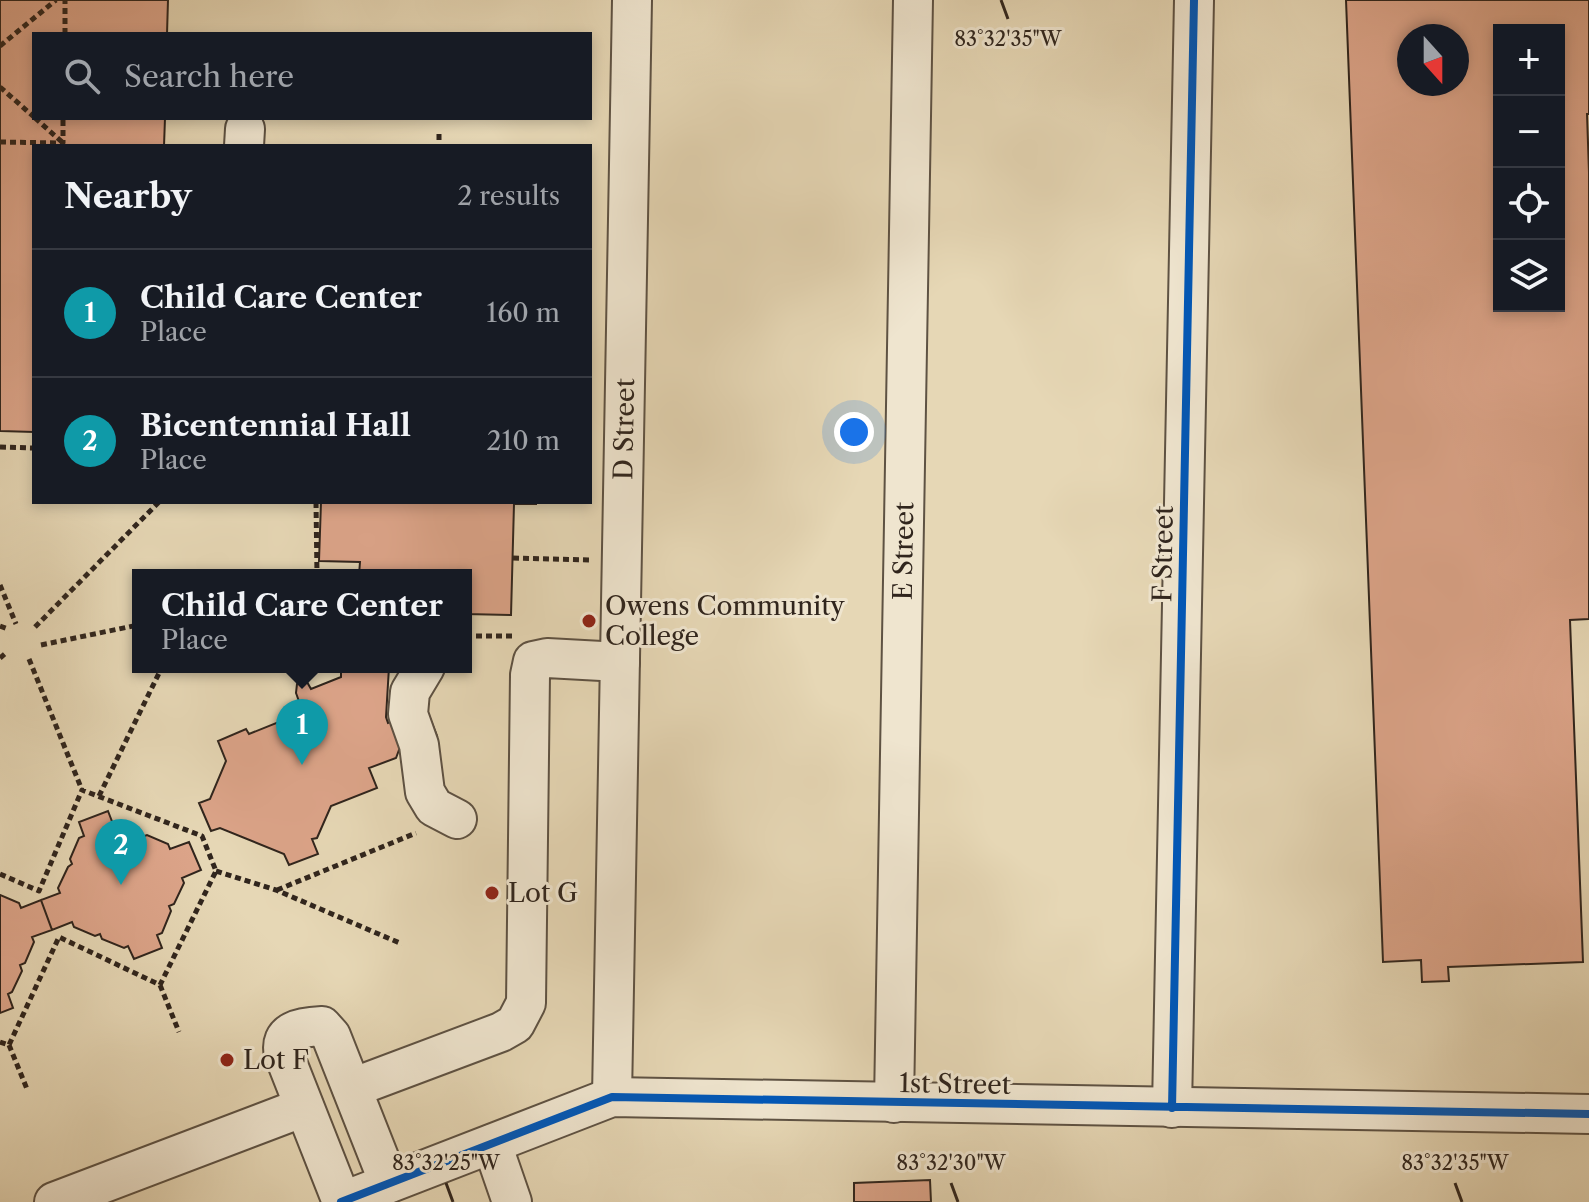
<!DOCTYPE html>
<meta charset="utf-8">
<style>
body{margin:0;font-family:"Libre Caslon Text",serif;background:#20242c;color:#f1f3f6}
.controls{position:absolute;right:24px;top:24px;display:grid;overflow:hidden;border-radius:0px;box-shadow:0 4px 12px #0003}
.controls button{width:72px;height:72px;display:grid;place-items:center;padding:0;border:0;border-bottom:2px solid #363941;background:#171b24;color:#f1f3f6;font:40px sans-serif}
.compass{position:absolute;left:1397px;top:24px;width:72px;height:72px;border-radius:50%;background:#171b24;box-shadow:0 4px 12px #0003;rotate:159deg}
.you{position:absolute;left:854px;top:432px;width:28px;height:28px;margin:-20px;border:6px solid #fff;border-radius:50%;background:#1a73e8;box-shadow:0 0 0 12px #1a73e833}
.badge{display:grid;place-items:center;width:52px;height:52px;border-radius:50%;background:#c59692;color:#fff;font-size:26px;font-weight:700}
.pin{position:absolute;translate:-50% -66px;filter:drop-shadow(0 2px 4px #0008)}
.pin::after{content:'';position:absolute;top:42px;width:28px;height:24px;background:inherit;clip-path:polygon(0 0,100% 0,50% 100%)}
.popup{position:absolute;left:132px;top:569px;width:340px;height:104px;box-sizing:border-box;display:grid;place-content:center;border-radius:0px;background:#171b24;filter:drop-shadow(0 2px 6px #0005);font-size:26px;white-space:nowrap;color:#9ea1a6}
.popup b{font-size:30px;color:#f1f3f6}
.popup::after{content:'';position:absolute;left:50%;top:100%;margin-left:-16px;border:16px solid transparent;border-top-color:#171b24}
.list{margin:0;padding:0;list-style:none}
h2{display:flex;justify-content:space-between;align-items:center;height:104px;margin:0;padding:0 32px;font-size:34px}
h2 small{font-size:26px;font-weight:400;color:#9ea1a6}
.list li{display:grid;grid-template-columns:52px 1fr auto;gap:24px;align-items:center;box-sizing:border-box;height:128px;padding:0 32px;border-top:2px solid #363941}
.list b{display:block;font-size:30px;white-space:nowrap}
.list p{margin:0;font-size:26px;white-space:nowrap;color:#9ea1a6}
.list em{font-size:26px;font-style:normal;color:#9ea1a6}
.icon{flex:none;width:44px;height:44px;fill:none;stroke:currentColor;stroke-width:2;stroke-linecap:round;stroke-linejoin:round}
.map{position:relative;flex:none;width:1589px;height:1202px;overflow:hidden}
.search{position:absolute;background:#171b24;box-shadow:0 4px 12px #0003;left:32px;top:32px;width:560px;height:88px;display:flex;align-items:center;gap:20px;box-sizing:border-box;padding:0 28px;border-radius:0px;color:#9ea1a6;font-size:30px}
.panel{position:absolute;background:#171b24;box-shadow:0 4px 12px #0003;left:32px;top:144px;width:560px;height:360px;border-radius:0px}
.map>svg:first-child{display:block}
.building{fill:#dca489;stroke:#30251d;stroke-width:2;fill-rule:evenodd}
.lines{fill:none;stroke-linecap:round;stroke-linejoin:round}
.minor-casing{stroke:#5e5243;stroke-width:42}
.path{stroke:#30251d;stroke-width:5;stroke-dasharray:6 4;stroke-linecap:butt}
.minor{stroke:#efe5cf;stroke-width:38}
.cycleway-casing{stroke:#efe5cf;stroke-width:13}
.cycleway{stroke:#0057b8;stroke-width:8}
.ticks{fill:none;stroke:#30251d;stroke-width:3}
.poi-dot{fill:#8f2418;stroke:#efe5cf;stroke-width:3}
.labels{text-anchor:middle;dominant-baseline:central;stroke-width:6;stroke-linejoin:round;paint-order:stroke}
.street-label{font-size:26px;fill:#30251d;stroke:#efe5cf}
.poi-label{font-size:26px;fill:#30251d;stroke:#efe5cf;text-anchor:start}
.ticks-label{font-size:20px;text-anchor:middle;fill:#30251d;stroke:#efe5cf;stroke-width:6;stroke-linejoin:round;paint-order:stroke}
</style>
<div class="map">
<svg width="1589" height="1202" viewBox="0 0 1589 1202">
<rect width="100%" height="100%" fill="#e6d7b5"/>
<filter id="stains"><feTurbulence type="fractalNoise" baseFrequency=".0025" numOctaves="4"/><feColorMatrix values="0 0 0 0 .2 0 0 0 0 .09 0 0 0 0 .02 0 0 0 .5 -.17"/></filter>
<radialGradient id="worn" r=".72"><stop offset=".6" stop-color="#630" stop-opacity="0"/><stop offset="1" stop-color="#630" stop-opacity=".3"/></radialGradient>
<!-- building -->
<path class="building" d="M 0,0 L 168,0 L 167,34 L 34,34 L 34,118 L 165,118 L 164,146 L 34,146 L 34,432 L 0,431 Z
M 1346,0 L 1589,0 L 1589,114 L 1587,114 L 1589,172 L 1589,619 L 1570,620 L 1583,962 L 1448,967 L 1449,981 L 1422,982 L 1421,960 L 1383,962 ZM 1499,30 L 1559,30 L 1559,306 L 1499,306 ZM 1409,36 L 1457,36 L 1457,84 L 1409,84 Z
M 321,502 L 536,502 L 536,504 L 514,504 L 511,615 L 466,614 L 466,575 L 359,575 L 360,562 L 319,561 Z
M 341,667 L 389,667 L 386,717 L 388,723 L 426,708 L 437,736 L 399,750 L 396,758 L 369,768 L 377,788 L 331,806 L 317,838 L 312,839 L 318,854 L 289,865 L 284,854 L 220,828 L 211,831 L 199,803 L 210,799 L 226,761 L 218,741 L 246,729 L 249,734 L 289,718 L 287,713 L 301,707 L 296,693 L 297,684 L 301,681 L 307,682 L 311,689 L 341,677 Z
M 108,811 L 113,824 L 118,822 L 140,832 L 142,837 L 147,835 L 168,844 L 170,849 L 189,842 L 201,870 L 182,878 L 184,883 L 174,904 L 169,906 L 171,911 L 162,933 L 157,935 L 162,948 L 134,959 L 128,946 L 124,948 L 102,939 L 100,934 L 95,936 L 74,927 L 72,922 L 52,930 L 41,900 L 60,893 L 58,888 L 68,867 L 72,864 L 70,859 L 79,838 L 84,836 L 79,822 Z
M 0,895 L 19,903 L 21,908 L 41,900 L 52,930 L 32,937 L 34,942 L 25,963 L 20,965 L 22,971 L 12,992 L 8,994 L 13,1008 L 0,1013 Z
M 930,1180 L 931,1202 L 854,1202 L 854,1183 Z"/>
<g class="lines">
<!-- minor casing -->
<g class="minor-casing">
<g id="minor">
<path d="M 244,146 L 245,129"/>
<path d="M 425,667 L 410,692 L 408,714 L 419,745 L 425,792 L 434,807 L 457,819"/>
<path d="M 352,1088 L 501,1032 L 515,1024 L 526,1003 L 530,675 L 533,661 L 547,658 L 620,662"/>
<path id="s1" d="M 612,1097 L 632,0"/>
<path id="s2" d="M 894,1103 L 913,0"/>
<path d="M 1172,1108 L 1194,0"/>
<path d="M 492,1144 L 512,1202"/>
<path d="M 54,1202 L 304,1107"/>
<path d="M 341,1202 L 612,1097 L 1589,1114"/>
<path d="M 342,1202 L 284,1055 C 278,1030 301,1027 322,1026 L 331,1036 L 389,1183"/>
</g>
</g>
<!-- path -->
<path class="path" d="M 65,34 L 65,0
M 0,46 L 56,0
M 0,87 L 34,117
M 35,118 L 62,142
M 439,134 L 439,146
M 0,142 L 63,143 L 63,118
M 0,447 L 34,448
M 316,502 L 317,575
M 513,558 L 592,560
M 0,585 L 16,624
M 0,626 L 8,629
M 35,627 L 159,502
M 466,636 L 513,636
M 41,645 L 138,625
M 0,658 L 7,652
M 29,659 L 82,790
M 99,796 L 162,667
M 216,871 L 276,890 L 402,944
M 0,874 L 39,891 L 82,790 L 202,836 L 216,871 L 160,985 L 59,937 L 9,1045 L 0,1042
M 277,890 L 416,833
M 160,985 L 179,1032
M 9,1045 L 27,1089"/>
<!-- minor -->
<use href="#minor" class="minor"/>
<!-- cycleway casing -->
<g class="cycleway-casing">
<path id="cycleway" d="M 1172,1108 L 1194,0
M 341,1202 L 612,1097 L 1589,1114"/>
</g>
<!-- cycleway -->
<use href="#cycleway" class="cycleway"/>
</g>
<!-- ticks -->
<path class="ticks" d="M 1001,0 L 1008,19M 446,1183 L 453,1202M 951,1183 L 958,1202M 1455,1183 L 1462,1202"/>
<!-- markers -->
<g class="poi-dot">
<circle cx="589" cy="621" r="8"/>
<circle cx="492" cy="893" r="8"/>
<circle cx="227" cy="1060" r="8"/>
</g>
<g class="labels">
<!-- street labels -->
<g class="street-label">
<text stroke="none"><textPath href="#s1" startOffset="668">D Street</textPath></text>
<text stroke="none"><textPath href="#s2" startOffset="552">E Street</textPath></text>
<text transform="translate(1163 554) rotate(-89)">F Street</text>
<text transform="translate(955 1084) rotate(1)">1st Street</text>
</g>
<!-- poi labels -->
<g class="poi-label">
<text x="605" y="606">Owens Community<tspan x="605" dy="30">College</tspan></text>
<text x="508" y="893">Lot G</text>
<text x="243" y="1060">Lot F</text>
</g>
</g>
<g class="ticks-label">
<text x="1008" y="46">83°32'35"W</text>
<text x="446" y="1170">83°32'25"W</text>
<text x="951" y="1170">83°32'30"W</text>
<text x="1455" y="1170">83°32'35"W</text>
</g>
<rect width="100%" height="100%" filter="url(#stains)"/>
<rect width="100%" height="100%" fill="url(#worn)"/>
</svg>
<div class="controls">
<button>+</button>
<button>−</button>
<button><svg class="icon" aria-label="locate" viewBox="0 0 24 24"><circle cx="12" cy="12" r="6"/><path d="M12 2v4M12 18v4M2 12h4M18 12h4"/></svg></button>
<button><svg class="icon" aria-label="layers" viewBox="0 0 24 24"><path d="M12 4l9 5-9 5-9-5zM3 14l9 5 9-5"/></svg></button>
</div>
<svg class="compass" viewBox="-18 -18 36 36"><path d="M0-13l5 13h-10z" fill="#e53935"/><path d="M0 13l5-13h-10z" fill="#9ea1a6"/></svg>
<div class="you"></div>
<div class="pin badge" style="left:302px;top:765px;background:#0f9aa8">1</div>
<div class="popup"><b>Child Care Center</b>Place</div>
<div class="pin badge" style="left:121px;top:885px;background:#0f9aa8">2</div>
<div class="search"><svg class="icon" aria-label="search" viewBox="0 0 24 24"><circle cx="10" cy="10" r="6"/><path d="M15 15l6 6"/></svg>Search here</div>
<section class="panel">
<h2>Nearby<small>2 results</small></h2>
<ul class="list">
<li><span class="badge" style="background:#0f9aa8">1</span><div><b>Child Care Center</b><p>Place</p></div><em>160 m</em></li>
<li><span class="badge" style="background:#0f9aa8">2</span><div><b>Bicentennial Hall</b><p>Place</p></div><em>210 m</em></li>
</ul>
</section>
</div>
